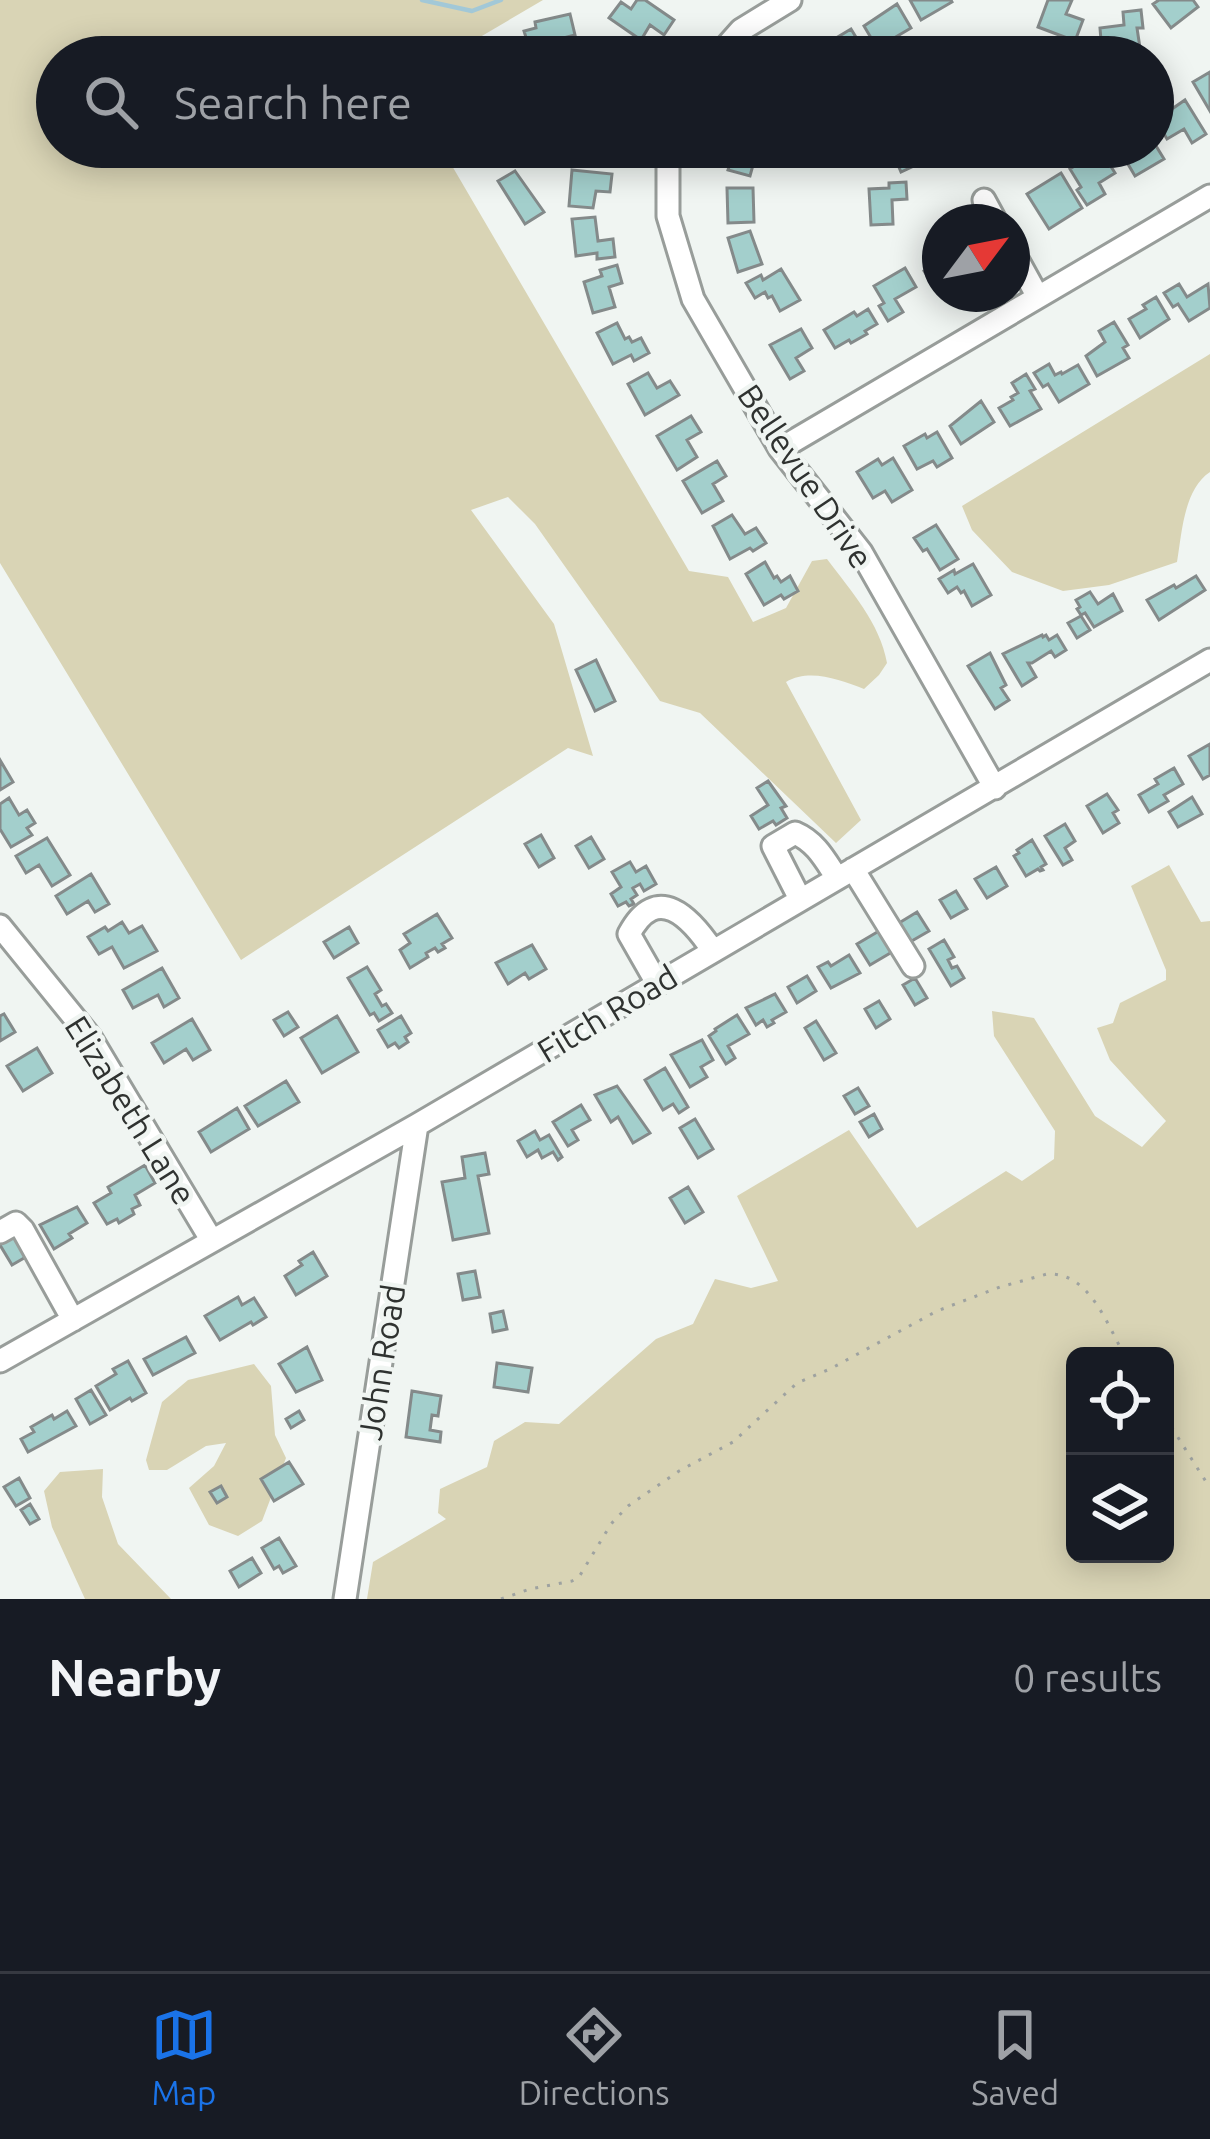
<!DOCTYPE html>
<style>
body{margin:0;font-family:Ubuntu,sans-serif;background:#242831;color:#f1f3f6}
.controls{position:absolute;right:36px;bottom:36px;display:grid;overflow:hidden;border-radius:18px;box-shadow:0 6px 30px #0003}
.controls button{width:108px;height:108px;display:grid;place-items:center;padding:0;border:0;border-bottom:3px solid #363941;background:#171b24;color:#f1f3f6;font:60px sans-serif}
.compass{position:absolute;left:922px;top:204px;width:108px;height:108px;border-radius:50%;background:#171b24;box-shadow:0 6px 30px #0003;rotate:58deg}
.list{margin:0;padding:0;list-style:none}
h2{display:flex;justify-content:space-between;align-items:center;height:156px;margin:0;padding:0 48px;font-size:51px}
h2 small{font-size:39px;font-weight:400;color:#9ea1a6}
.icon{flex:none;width:66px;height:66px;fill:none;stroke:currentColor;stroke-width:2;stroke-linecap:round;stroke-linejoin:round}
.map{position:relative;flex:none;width:1210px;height:1599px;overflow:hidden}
.search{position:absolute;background:#171b24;box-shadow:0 6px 30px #0003;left:36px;right:36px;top:36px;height:132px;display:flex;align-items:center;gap:30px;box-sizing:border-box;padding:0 42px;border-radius:66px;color:#9ea1a6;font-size:45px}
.sheet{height:372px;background:#171b24}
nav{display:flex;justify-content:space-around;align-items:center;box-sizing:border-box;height:168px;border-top:3px solid #363941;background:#171b24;font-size:33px;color:#9ea1a6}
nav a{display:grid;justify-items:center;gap:6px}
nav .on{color:#1a73e8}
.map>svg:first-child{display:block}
.green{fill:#d9d4b5;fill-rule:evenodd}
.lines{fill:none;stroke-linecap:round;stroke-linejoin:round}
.stream{stroke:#a2c8d7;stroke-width:4.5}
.building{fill:#a3cfcc;stroke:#848a8a;stroke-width:3}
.minor-casing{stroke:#989d9a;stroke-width:27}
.path{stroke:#9ea2a0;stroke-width:3;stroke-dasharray:3 9;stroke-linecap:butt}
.minor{stroke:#fff;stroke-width:21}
.labels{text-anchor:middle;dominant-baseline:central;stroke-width:9;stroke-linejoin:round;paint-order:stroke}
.street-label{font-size:33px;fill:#2f3230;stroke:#f0f5f2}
</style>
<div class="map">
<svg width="1210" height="1599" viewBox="0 0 1210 1599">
<rect width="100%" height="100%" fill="#f0f5f2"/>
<!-- green -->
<path class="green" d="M 0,0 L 543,0 L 446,57 L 57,57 L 57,147 L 441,147 L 689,571 L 728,577 L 753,622 L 786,608 L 812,561 L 827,559 C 851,591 880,623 887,663 L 879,675 L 864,689 C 840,680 810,668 786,682 L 861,820 L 836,843 L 700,713 L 660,701 L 535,524 L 508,497 L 471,510 L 554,624 L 593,756 L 568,748 L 241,960 L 0,563 Z
M 1210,354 L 1210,472 C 1184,489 1182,532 1177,562 L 1109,585 L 1063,591 L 1012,572 L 972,530 L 962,506 Z
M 1169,865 L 1201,922 L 1210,921 L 1210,1599 L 367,1599 L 373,1562 L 446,1519 L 438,1513 L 440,1489 L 487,1467 L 494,1441 L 525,1422 L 559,1424 L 656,1339 L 693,1324 L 715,1279 L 751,1288 L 778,1281 L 737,1196 L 849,1130 L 917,1228 L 1006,1171 L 1022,1181 L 1054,1159 L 1055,1131 L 994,1036 L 992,1011 L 1034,1018 L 1095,1116 L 1142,1147 L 1166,1121 L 1110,1060 L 1097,1028 L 1113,1023 L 1120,1003 L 1166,980 L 1166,970 L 1131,886 ZM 1075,1356 L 1165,1356 L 1165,1554 L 1075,1554 Z
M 254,1364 L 271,1386 L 275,1435 L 286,1458 L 262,1521 L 238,1536 L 209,1525 L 189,1488 L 214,1466 L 226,1443 L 206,1446 L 167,1470 L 149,1470 L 146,1460 L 162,1402 L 188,1380 Z
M 103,1469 L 102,1497 L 118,1544 L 171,1599 L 85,1599 L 52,1527 L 44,1491 L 60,1472 Z"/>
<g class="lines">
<!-- stream -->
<path class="stream" d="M 422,0 L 472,11 L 501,0"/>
</g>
<!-- building -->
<path class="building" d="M 637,0 L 645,0 L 674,20 L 664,35 L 650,25 L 641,40 L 609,18 L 621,2 L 631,9 Z
M 910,0 L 951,0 L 952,2 L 921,20 Z
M 1048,0 L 1072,0 L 1066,14 L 1083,20 L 1075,41 L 1038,27 Z
M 1159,0 L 1193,0 L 1198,7 L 1171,28 L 1153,4 Z
M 897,4 L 911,28 L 877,48 L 864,26 Z
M 1141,10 L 1143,28 L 1137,28 L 1140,48 L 1102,52 L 1100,28 L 1124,25 L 1123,12 Z
M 570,14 L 575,35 L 529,47 L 524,31 L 536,28 L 535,22 Z
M 851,29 L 868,57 L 834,57 L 844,51 L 836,38 Z
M 615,40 L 636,52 L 633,57 L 602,57 Z
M 485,44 L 504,57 L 507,53 L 513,57 L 477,57 Z
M 1210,72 L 1210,111 L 1193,82 Z
M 1185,100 L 1206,134 L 1192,143 L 1184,129 L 1167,139 L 1156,120 Z
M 1153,141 L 1164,159 L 1135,176 L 1122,154 L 1134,147 L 1153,147 Z
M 735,147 L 758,147 L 750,176 L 728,170 Z
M 896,147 L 920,147 L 912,151 L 918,164 L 901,172 L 893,153 L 898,150 Z
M 1100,149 L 1115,173 L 1099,183 L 1105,194 L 1087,205 L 1077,190 L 1081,187 L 1070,169 Z
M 572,170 L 612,174 L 610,192 L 596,191 L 593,208 L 569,206 Z
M 515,171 L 544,212 L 525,224 L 498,181 Z
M 1061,173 L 1082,208 L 1049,229 L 1027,194 Z
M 906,182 L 907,199 L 892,200 L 893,224 L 871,225 L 869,189 L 889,188 L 889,183 Z
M 727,188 L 753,188 L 754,222 L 728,223 Z
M 595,217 L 598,241 L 613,239 L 615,257 L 597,259 L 597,253 L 576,256 L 572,219 Z
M 750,231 L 762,264 L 738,272 L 728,238 Z
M 940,259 L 940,290 L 937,292 L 924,271 Z
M 617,265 L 622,283 L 609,287 L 615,307 L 593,313 L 584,282 L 602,276 L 600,270 Z
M 905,268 L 916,287 L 895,299 L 903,312 L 888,321 L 879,306 L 884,303 L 874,286 Z
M 781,269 L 800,300 L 780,311 L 772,296 L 768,298 L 765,292 L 755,298 L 746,283 L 761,275 L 763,280 Z
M 1179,284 L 1187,297 L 1208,284 L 1210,308 L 1189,321 L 1178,304 L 1173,307 L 1164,293 Z
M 1156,297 L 1169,319 L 1140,338 L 1129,319 L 1146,309 L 1143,305 Z
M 868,309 L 877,324 L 865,331 L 867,334 L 851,343 L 849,340 L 835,348 L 824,330 L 854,312 L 857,316 Z
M 1114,322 L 1128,345 L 1123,348 L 1129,358 L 1097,376 L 1086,356 L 1105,342 L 1099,331 Z
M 617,323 L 625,339 L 629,337 L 632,342 L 641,338 L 649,353 L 634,361 L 631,355 L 613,364 L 597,333 Z
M 801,329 L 812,348 L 796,358 L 804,371 L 790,379 L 770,345 Z
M 1049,364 L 1055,375 L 1061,372 L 1062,374 L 1078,365 L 1089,384 L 1059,402 L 1048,384 L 1043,387 L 1034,373 Z
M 648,373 L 657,388 L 670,381 L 679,395 L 645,415 L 628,384 Z
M 1026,374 L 1035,389 L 1030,391 L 1041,409 L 1010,426 L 999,408 L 1013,400 L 1011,397 L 1018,393 L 1012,383 Z
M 981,401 L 994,422 L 961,444 L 950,426 Z
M 691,416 L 701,432 L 687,440 L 697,457 L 677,470 L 657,436 Z
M 937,432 L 952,458 L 937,467 L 933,461 L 917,469 L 904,446 L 925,434 L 927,438 Z
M 893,458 L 912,490 L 892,502 L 885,491 L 873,498 L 857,472 L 878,459 L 882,465 Z
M 717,461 L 726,476 L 713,484 L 723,501 L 702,513 L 683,481 Z
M 732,515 L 745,534 L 756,528 L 766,543 L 753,551 L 750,548 L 730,559 L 713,526 Z
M 936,525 L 958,559 L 940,570 L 927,549 L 923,551 L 914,538 Z
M 765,562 L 774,578 L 777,576 L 781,582 L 790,576 L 798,591 L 784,599 L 781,595 L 764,605 L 746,574 Z
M 973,564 L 991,595 L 972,606 L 964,591 L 961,593 L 957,587 L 948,593 L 939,579 L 954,570 L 955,574 Z
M 1196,576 L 1205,590 L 1159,620 L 1147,600 L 1174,585 L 1176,588 Z
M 1090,592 L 1098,604 L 1113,594 L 1122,611 L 1094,627 L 1085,613 L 1081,615 L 1077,609 L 1080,607 L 1076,600 Z
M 1081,616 L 1090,630 L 1077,638 L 1068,623 Z
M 1042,635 L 1043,637 L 1046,635 L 1049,640 L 1057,635 L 1066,650 L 1055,657 L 1051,651 L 1032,663 L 1028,663 L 1036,677 L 1022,686 L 1003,654 Z
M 990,653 L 1006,685 L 1001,688 L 1009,700 L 995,709 L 968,666 Z
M 596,660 L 615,701 L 595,711 L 576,670 Z
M 1210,744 L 1210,775 L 1203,779 L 1189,756 Z
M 0,760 L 13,782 L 0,790 Z
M 1174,768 L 1183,784 L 1164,795 L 1168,801 L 1149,812 L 1139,795 L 1158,784 L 1155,779 Z
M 768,781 L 786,806 L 781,808 L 787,818 L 776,825 L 773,821 L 759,829 L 751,816 L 768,805 L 757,788 Z
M 1107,794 L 1118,810 L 1113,813 L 1119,823 L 1103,833 L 1087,806 Z
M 1192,797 L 1202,814 L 1178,827 L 1169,812 Z
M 9,798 L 19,815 L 27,810 L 35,823 L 27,828 L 32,835 L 11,847 L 0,829 L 0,804 Z
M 1065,824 L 1075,841 L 1065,848 L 1072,860 L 1063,865 L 1045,836 Z
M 541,835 L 554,858 L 539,867 L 525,844 Z
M 591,837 L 604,859 L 589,868 L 576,846 Z
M 47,838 L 70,875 L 52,886 L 39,865 L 26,873 L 16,856 Z
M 1032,840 L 1046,864 L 1041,867 L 1043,870 L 1040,871 L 1038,869 L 1026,876 L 1014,856 L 1019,853 L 1017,850 Z
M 630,862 L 636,872 L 646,866 L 656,884 L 644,891 L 640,884 L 633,888 L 632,887 L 637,895 L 631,899 L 634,904 L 629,906 L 626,902 L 618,906 L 611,894 L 621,887 L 612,872 Z
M 996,867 L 1007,886 L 987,898 L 975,879 Z
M 91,874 L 109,904 L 95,912 L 88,901 L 67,914 L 56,896 Z
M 956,891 L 967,909 L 951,918 L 940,900 Z
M 917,912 L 929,931 L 910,942 L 899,923 Z
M 437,914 L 452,938 L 442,944 L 445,948 L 438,952 L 435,948 L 426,953 L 428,957 L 410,968 L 400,950 L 410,943 L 404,934 Z
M 122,922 L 129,933 L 142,926 L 157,951 L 124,968 L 112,947 L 99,954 L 88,937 L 105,927 L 108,931 Z
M 349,927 L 358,943 L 334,958 L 324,942 Z
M 879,931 L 892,952 L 870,965 L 857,944 Z
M 944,940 L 954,957 L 948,960 L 952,968 L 957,966 L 964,978 L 951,986 L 929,949 Z
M 532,945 L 546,969 L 529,979 L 525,973 L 508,984 L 496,963 Z
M 849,955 L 860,973 L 831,988 L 818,967 L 828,962 L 831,966 Z
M 367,967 L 381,990 L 375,994 L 382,1006 L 386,1004 L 392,1013 L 379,1021 L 374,1013 L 370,1015 L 348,978 Z
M 162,968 L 179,998 L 164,1007 L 158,995 L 133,1008 L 123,990 Z
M 807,976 L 816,991 L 797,1003 L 788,987 Z
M 915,978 L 927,998 L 915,1005 L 903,985 Z
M 775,994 L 786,1012 L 772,1020 L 774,1023 L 767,1027 L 763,1020 L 756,1025 L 746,1008 Z
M 879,1001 L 890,1019 L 876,1028 L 865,1009 Z
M 288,1012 L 298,1027 L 284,1036 L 274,1020 Z
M 4,1014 L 15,1032 L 0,1041 L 0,1016 Z
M 737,1015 L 749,1034 L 728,1046 L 735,1058 L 726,1064 L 709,1036 L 716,1031 L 715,1029 Z
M 337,1016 L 358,1052 L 322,1073 L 301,1038 Z
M 401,1016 L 411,1033 L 405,1037 L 408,1042 L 399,1048 L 395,1043 L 388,1047 L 378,1030 Z
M 192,1019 L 210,1050 L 193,1060 L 186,1049 L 164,1063 L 152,1043 Z
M 816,1021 L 836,1053 L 824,1060 L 805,1028 Z
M 702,1040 L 713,1060 L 701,1067 L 707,1077 L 690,1087 L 671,1055 Z
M 37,1048 L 52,1073 L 23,1091 L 7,1066 Z
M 665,1068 L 688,1107 L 679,1113 L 673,1104 L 663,1110 L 645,1080 Z
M 286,1081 L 299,1102 L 258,1126 L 245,1106 Z
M 617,1086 L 650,1133 L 633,1143 L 618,1117 L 611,1122 L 595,1095 Z
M 858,1088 L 869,1106 L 855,1114 L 844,1096 Z
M 581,1105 L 590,1120 L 572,1130 L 578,1140 L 568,1146 L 553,1122 Z
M 237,1108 L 249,1129 L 211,1152 L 199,1132 Z
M 874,1114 L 882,1129 L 869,1137 L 860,1122 Z
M 695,1119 L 713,1149 L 698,1158 L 680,1128 Z
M 535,1131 L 540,1140 L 549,1135 L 562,1157 L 558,1160 L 553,1152 L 542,1158 L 538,1150 L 527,1157 L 518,1141 Z
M 485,1153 L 489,1174 L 478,1176 L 489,1233 L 453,1240 L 442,1182 L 465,1178 L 462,1157 Z
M 145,1165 L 155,1183 L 135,1195 L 140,1205 L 132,1209 L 134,1214 L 119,1223 L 117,1219 L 107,1224 L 94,1203 L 111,1193 L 108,1187 Z
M 688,1187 L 703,1212 L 685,1223 L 670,1198 Z
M 77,1207 L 87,1223 L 69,1234 L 72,1238 L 54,1249 L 40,1225 Z
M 16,1229 L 31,1254 L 12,1265 L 0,1245 L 0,1238 Z
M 313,1252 L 327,1276 L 296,1295 L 285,1276 L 302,1265 L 299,1261 Z
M 475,1271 L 480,1297 L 463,1300 L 458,1274 Z
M 238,1297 L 242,1305 L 254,1298 L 266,1317 L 253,1325 L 251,1322 L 220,1340 L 205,1316 Z
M 503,1311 L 507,1329 L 493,1332 L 490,1314 Z
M 186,1337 L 195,1353 L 153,1375 L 144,1359 Z
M 307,1347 L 322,1380 L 296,1392 L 279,1364 Z
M 128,1361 L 146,1393 L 132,1401 L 130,1398 L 110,1410 L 96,1386 L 116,1374 L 113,1369 Z
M 497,1363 L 532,1368 L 528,1392 L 494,1387 Z
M 91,1390 L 106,1415 L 90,1424 L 76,1399 Z
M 412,1391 L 441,1396 L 438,1416 L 432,1415 L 430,1430 L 441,1432 L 440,1442 L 406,1437 Z
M 67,1411 L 76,1426 L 28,1452 L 21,1439 L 34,1432 L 31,1427 L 52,1415 L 54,1419 Z
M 299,1411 L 304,1420 L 291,1428 L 286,1419 Z
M 289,1462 L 303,1484 L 274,1501 L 261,1479 Z
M 19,1478 L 30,1498 L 16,1506 L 4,1487 Z
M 221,1486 L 227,1497 L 217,1503 L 210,1492 Z
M 30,1504 L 39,1519 L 30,1524 L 21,1510 Z
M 279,1538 L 296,1566 L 283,1573 L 279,1566 L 274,1569 L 262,1548 Z
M 252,1558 L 261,1573 L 239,1587 L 230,1571 Z"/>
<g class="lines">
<!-- minor casing -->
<g class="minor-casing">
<path id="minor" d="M 717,57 L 741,30 L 790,0
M 668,147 L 668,216 L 693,299 L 780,449 L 861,552 L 995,788
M 984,200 L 996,222
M 1012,250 L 1038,297
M 780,449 L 1210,196
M 853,869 L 913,966
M 800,899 L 773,846 L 795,833 C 816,842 825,860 837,878
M 0,926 L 90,1037 L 212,1241
M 657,983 L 629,934 C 657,881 691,918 713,951
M 0,1232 L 16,1223 L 23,1230 L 73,1320
M 0,1361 L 417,1125 L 1210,660
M 345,1599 L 417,1125"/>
</g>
<!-- path -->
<path class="path" d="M 1165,1417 L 1210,1488
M 501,1599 L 530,1589 L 572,1581 L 579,1577 L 611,1524 L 628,1506 L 679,1471 L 733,1442 L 797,1383 L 830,1369 L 937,1311 L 1000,1287 L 1047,1274 C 1090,1272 1107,1325 1125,1356"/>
<!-- minor -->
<use href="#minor" class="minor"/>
</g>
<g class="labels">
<!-- street labels -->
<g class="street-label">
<text transform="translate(806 476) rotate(56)">Bellevue Drive</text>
<text transform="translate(607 1013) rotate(-31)">Fitch Road</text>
<text transform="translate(131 1110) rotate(58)">Elizabeth Lane</text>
<text transform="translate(381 1362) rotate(-81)">John Road</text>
</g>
</g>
</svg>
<div class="controls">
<button><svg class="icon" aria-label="locate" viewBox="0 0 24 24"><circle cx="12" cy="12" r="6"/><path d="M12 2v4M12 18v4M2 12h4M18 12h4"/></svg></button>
<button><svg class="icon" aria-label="layers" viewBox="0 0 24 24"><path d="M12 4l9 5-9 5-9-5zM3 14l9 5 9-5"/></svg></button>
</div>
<svg class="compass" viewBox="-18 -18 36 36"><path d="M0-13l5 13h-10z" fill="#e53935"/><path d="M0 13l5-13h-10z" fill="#9ea1a6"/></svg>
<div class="search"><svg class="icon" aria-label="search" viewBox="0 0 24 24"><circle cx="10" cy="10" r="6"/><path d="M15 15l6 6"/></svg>Search here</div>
</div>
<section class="sheet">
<h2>Nearby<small>0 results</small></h2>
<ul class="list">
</ul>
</section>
<nav>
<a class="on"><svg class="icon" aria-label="map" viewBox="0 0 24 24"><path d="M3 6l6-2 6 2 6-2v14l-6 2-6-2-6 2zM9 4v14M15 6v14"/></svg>Map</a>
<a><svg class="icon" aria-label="directions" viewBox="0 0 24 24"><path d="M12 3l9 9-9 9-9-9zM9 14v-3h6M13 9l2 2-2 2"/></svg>Directions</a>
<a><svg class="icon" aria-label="saved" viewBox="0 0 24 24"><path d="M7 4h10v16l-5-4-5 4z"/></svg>Saved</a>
</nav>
